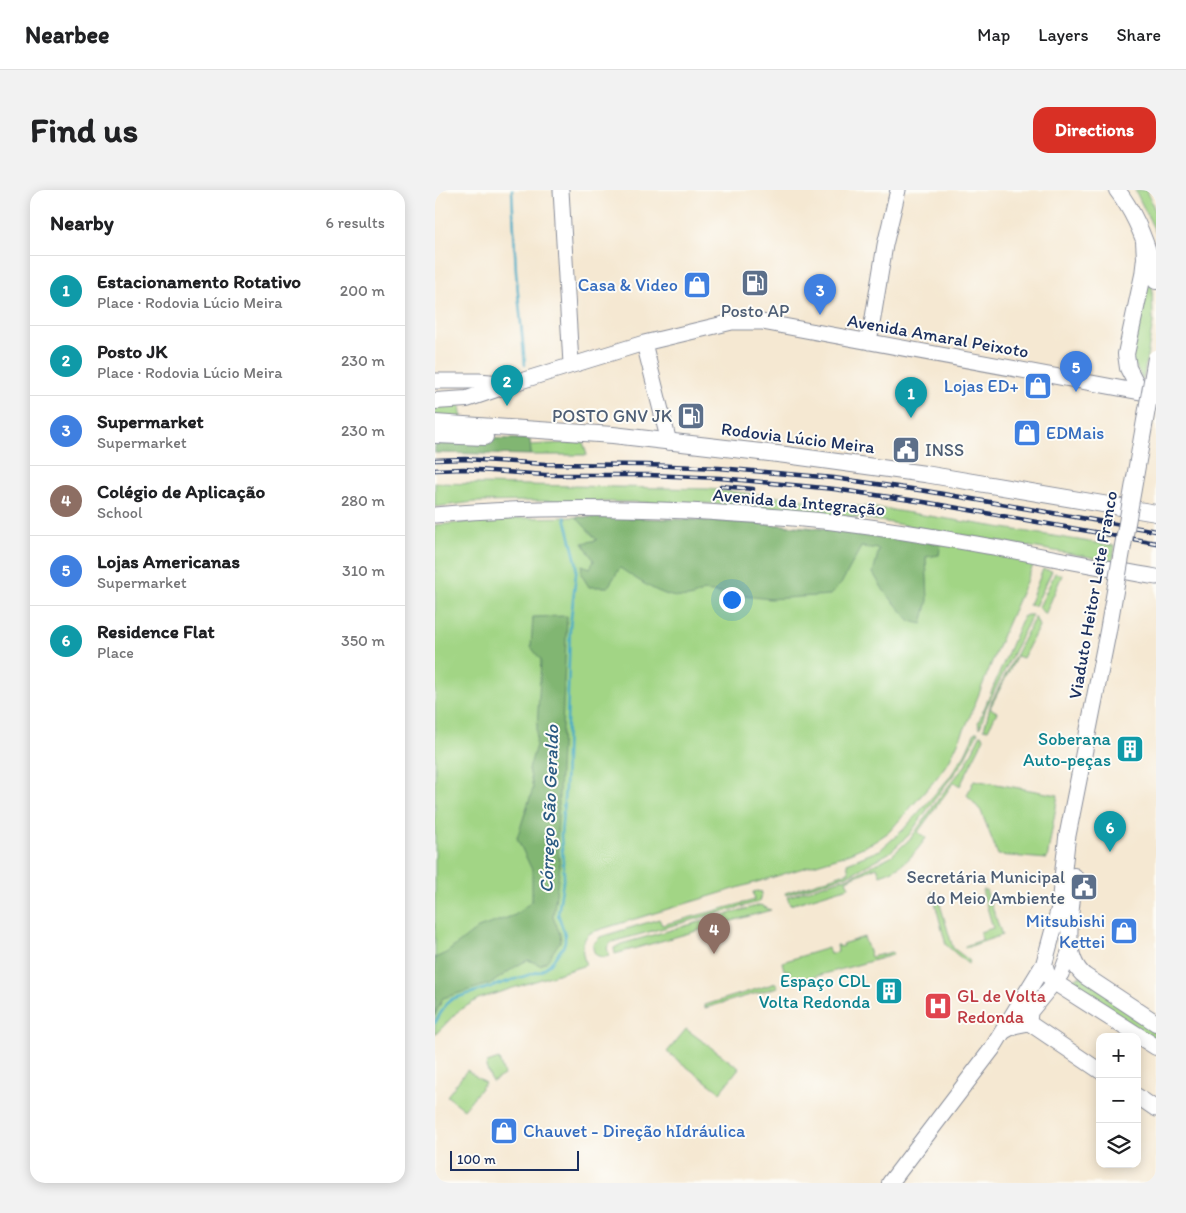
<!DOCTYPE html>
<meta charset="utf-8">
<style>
body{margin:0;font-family:Itim,sans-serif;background:#f2f2f2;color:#202124}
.controls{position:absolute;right:15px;bottom:15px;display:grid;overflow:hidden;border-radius:10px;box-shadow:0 2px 12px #0003}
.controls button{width:45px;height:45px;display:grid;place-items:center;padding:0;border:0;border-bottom:1px solid #e0e0e0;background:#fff;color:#202124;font:25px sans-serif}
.scale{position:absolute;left:15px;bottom:12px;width:129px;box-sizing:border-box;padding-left:5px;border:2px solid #1b2f5e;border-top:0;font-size:14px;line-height:18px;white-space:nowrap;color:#1b2f5e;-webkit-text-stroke:4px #fdfcf7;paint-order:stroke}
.you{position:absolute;left:296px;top:409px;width:18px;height:18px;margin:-12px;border:4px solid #fff;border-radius:50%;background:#1a73e8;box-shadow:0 0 0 8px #1a73e833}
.badge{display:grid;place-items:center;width:32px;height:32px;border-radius:50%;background:#d93025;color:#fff;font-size:16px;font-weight:700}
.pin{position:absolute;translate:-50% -41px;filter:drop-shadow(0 1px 2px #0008)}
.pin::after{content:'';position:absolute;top:26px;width:18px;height:15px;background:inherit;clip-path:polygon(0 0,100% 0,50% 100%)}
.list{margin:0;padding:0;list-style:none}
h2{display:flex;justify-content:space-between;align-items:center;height:65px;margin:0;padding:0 20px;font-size:21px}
h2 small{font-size:16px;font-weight:400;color:#757577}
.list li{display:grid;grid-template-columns:32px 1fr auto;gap:15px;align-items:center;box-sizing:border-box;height:70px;padding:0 20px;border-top:1px solid #e0e0e0}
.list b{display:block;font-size:19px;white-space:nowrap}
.list p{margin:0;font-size:16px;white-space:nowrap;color:#757577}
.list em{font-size:16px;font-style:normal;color:#757577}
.icon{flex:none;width:28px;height:28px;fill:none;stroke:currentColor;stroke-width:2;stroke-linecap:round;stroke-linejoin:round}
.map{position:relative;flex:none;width:721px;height:993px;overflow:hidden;border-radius:15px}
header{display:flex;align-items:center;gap:30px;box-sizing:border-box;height:70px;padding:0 25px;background:#fff;border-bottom:1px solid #e0e0e0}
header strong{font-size:24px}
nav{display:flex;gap:28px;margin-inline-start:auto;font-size:18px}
.intro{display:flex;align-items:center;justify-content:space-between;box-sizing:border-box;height:120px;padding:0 30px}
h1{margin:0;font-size:35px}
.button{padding:12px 22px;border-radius:15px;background:#d93025;color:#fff;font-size:18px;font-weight:700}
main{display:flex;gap:30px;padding:0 30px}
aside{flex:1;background:#fff;border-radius:15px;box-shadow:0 2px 12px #0003}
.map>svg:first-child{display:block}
.green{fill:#a2d585;stroke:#5e8272}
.forest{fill:#81b672;stroke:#4e7268}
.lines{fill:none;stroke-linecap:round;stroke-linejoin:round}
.stream{stroke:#47abc6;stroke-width:2.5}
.secondary-casing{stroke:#888c98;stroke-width:17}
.primary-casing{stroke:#888c98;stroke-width:18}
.secondary{stroke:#fff;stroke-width:15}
.primary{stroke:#fff;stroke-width:16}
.rail-casing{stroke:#1b2f5e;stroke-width:4.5}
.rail{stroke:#fdfcf7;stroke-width:2.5;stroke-dasharray:8;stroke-linecap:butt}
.primary-bridge-casing{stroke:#888c98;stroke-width:18;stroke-linecap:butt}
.primary-bridge{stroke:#fff;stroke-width:16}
.labels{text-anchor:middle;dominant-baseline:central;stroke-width:4;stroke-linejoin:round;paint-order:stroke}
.shop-label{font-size:18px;fill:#366cbe;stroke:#fdfcf7;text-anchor:end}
.service-label{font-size:18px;fill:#4e5e75;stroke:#fdfcf7;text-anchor:end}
.street-label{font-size:18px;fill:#1b2f5e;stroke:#fdfcf7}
.culture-label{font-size:18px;fill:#0d838f;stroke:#fdfcf7;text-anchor:end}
.health-label{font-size:18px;fill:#be3a42;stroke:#fdfcf7;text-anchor:start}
.water-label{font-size:19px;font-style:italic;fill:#2a5a82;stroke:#fdfcf7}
</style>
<header>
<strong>Nearbee</strong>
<nav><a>Map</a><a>Layers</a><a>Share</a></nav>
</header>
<div class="intro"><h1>Find us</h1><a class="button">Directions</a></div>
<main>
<aside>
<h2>Nearby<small>6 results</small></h2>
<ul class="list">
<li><span class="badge" style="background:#0f9aa8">1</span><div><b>Estacionamento Rotativo</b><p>Place · Rodovia Lúcio Meira</p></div><em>200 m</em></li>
<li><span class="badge" style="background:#0f9aa8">2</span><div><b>Posto JK</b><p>Place · Rodovia Lúcio Meira</p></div><em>230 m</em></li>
<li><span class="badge" style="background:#3f7fe0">3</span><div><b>Supermarket</b><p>Supermarket</p></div><em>230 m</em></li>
<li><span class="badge" style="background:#8d6e63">4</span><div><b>Colégio de Aplicação</b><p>School</p></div><em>280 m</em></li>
<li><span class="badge" style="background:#3f7fe0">5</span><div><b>Lojas Americanas</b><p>Supermarket</p></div><em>310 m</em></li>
<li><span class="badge" style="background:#0f9aa8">6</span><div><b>Residence Flat</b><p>Place</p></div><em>350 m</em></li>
</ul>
</aside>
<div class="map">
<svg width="721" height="993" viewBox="0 0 721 993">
<rect width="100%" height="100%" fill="#fdfcf7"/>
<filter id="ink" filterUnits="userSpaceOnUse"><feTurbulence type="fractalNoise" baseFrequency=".02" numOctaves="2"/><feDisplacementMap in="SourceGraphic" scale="10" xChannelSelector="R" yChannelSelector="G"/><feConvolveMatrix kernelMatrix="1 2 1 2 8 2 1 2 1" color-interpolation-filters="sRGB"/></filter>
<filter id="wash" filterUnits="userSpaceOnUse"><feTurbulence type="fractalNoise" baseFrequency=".0096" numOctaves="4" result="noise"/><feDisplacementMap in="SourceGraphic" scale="20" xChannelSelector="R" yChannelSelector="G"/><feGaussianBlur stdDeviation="1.12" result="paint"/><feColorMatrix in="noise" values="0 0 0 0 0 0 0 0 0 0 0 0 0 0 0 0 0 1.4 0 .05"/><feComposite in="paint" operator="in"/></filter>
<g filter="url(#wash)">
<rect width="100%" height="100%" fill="#f5e8d2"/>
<!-- green -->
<path class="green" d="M 700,0 L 712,0 L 721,24 L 721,43 Z
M 713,93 L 717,93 L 718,132 L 708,190 L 697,169 Z
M 25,214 L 27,231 L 0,228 L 0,215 Z
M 148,252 L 152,265 L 96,265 L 95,255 Z
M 0,293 L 274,299 L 457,320 L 680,356 L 678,371 L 433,329 L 351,320 L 266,313 L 100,311 L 39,312 L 0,317 Z
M 141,327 C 241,328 341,332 440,344 C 493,350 547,362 600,371 L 569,442 L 531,536 L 514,571 L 500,590 L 454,642 L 439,652 L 408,666 L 157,742 C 144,750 147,763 151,775 L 43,809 L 22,822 L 0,845 L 0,335 L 84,328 Z
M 608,379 L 617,381 L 600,416 L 594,415 Z
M 620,383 L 627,385 L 610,425 L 604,417 Z
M 592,425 L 597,425 L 551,518 L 545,538 L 543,533 L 588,427 Z
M 600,427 L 604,436 L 588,468 L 582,466 L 555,518 L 562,522 L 553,540 L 549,539 L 556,513 Z
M 540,542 L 543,542 L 526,575 L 502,606 L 474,645 L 454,663 L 416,684 L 351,705 L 350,703 L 414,682 L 412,673 L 445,660 L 468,640 L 514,588 L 530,564 Z
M 546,544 L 549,548 L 525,596 L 519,592 L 483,642 L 491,648 C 477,667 468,678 445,685 L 442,677 L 411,690 L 414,697 L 355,715 L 352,707 L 417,686 L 456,666 L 476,648 L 507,604 L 530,576 Z
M 539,590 L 623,605 L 612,669 L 563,665 L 546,621 L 532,605 Z
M 547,700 L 551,700 L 567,745 L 530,758 L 530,756 L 547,750 L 545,742 L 558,738 Z
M 322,701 L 327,702 L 324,712 L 177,752 L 172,757 L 174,766 C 164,769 157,765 158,754 L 165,747 L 224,729 L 227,735 L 320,710 L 318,702 Z
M 497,701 L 501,701 L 518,758 L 535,771 L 533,774 L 511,755 Z
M 325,715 L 336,720 L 180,764 L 179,758 L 186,754 Z
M 429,747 L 436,767 L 457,762 L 458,765 L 353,794 L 351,786 L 356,785 L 354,780 L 349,780 L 347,772 L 393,758 L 395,764 L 403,762 L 402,755 L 404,755 L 404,757 L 408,756 L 407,754 Z
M 646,786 L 721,837 L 721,856 L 628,792 Z
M 341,793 L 343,797 L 270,818 L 270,815 Z
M 251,839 L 304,878 L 285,902 L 232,862 Z
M 64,869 L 69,885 L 57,892 L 51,877 L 52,873 Z
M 32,880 L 50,893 L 29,919 L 12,906 Z"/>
<!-- forest -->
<path class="forest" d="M 0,248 L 95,249 L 96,265 L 0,263 Z
M 141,327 C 263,328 385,335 506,354 L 504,365 L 491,367 L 493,410 L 487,434 L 475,431 L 449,401 L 438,383 L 444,359 L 426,357 L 406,394 L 395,405 L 335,409 L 268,401 C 242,420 208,393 185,378 L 173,397 L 154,397 L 146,384 L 147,375 L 155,378 L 159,371 L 148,353 L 162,350 Z
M 132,426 L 122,649 L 125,676 L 118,727 L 125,744 L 126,750 L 112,771 L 105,775 L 93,770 L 83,775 L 57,793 L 8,808 L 0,825 L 0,768 L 11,763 L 43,738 L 80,725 L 97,711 L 97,680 L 82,648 L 98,598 L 94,579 L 101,555 L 106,470 L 96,457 L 98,427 Z"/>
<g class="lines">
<!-- stream -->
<path class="stream" d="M 77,0 L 81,82 L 90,175
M 0,833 L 11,814 L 17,809 L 106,781 L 115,774 L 128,757 L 130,751 L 130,745 L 123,724 L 129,685 L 126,645 L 130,598 L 135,437 L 142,375 L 130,327"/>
</g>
</g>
<g filter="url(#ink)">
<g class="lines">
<!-- secondary casing -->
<g class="secondary-casing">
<path id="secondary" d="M 126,0 L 136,174
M 434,152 L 450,55 L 463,0
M 209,153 L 234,252
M 0,191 L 44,191 L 76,194 L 209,153 L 297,132 L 327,132 L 716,204
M 0,325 C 84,317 168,317 253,321 C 306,324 359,327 412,334 C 515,347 618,369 721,387
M 594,833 L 595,822 L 626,784 L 635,760
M 568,842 L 579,836 L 594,833 L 665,881
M 702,906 L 721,919"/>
</g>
<!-- primary casing -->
<g class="primary-casing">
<path id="primary" d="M 682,0 C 702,26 714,59 721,91
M 705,201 L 693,178 L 691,164 L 708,85 L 710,68 L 709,51
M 0,211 L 32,209 L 76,194
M 0,233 L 178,245 L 351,265 L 490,284 L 721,323
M 0,245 L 50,247
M 639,686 C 638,715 624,766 650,786 L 721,833
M 609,774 L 612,784 L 619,792 L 721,857
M 455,993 L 557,859 L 609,774 L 624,719 L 632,648"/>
</g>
<!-- secondary -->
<use href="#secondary" class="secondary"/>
<!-- primary -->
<use href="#primary" class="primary"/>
<!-- rail casing -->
<g class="rail-casing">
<path id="rail" d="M 0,270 L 30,269 L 110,274 L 212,275 L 284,278 L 399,288 L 491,301 L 721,341
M 0,280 L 29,279 L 110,285 L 214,285 L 285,288 L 399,299 L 489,312 L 721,353
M 286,296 L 318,299"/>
</g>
<!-- rail -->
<use href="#rail" class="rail"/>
<!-- primary-bridge casing -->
<g class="primary-bridge-casing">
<path id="primary-bridge" d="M 632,648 L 673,441 L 721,168"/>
</g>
<!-- primary-bridge -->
<use href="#primary-bridge" class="primary-bridge"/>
</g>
</g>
<!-- icons -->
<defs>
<g id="fuel-square" transform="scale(1.4375)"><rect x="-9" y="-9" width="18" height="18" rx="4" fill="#5c6f8a" stroke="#fdfcf7"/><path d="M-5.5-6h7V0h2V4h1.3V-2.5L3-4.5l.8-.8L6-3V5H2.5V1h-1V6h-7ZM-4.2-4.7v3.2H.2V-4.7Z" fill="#fff"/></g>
<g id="shop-square" transform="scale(1.4375)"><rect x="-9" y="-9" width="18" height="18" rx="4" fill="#3f7fe0" stroke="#fdfcf7"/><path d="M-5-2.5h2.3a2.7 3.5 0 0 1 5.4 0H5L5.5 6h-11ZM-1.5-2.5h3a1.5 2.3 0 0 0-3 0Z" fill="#fff"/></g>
<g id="civic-square" transform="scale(1.4375)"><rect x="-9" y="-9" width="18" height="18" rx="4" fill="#5c6f8a" stroke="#fdfcf7"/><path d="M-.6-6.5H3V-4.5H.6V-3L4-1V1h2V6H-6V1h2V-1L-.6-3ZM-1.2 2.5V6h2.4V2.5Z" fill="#fff"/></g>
<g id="building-square" transform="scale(1.4375)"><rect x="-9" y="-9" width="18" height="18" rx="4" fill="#0f9aa8" stroke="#fdfcf7"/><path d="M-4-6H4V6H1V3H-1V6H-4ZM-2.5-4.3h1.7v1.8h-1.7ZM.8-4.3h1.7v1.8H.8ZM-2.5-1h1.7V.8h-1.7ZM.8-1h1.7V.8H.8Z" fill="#fff"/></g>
<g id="hospital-square" transform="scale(1.4375)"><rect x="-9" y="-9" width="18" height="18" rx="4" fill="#e0444e" stroke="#fdfcf7"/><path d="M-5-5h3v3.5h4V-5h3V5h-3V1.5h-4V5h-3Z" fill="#fff"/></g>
</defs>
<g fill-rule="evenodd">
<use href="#fuel-square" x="320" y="93"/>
<use href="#shop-square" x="262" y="95"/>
<use href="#shop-square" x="603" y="196"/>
<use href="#fuel-square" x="256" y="226"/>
<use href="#shop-square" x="592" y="243"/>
<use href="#civic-square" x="471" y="260"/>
<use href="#building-square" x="695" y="559"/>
<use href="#civic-square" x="649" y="697"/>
<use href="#shop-square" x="689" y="741"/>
<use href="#building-square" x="454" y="801"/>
<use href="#hospital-square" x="503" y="816"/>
<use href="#shop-square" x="69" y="941"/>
</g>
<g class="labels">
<!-- shop labels -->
<g class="shop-label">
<text x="243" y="95">Casa &amp; Video</text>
<text x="584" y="196">Lojas ED+</text>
<text x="611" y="243" text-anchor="start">EDMais</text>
<text x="670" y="731">Mitsubishi<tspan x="670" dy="21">Kettei</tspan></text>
<text x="88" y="941" text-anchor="start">Chauvet - Direção hIdráulica</text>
</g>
<!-- service labels -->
<g class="service-label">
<text x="320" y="121" text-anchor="middle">Posto AP</text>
<text x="237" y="226">POSTO GNV JK</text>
<text x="490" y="260" text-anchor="start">INSS</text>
<text x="630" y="687">Secretária Municipal<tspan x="630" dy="21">do Meio Ambiente</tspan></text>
</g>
<!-- street labels -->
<g class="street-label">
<text transform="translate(503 146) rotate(10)">Avenida Amaral Peixoto</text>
<text transform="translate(363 248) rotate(7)">Rodovia Lúcio Meira</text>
<text transform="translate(364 312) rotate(5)">Avenida da Integração</text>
<text transform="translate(658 405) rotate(-80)">Viaduto Heitor Leite Franco</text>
</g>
<!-- culture labels -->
<g class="culture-label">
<text x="676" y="549">Soberana<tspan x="676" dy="21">Auto-peças</tspan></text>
<text x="435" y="791">Espaço CDL<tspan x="435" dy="21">Volta Redonda</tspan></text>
</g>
<!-- health labels -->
<g class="health-label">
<text x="522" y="806">GL de Volta<tspan x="522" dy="21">Redonda</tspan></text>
</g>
<!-- water labels -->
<g class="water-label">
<text transform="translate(114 619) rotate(-88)">Córrego São Geraldo</text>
</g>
</g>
</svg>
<div class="controls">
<button>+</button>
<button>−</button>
<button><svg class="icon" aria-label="layers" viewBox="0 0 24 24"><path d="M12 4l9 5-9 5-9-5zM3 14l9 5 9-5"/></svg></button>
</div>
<div class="scale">100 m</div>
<div class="you"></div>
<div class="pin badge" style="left:476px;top:228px;background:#0f9aa8">1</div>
<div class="pin badge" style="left:72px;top:216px;background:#0f9aa8">2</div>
<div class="pin badge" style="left:385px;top:125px;background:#3f7fe0">3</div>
<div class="pin badge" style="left:279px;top:764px;background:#8d6e63">4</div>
<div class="pin badge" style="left:641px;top:202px;background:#3f7fe0">5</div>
<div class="pin badge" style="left:675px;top:662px;background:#0f9aa8">6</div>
</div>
</main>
